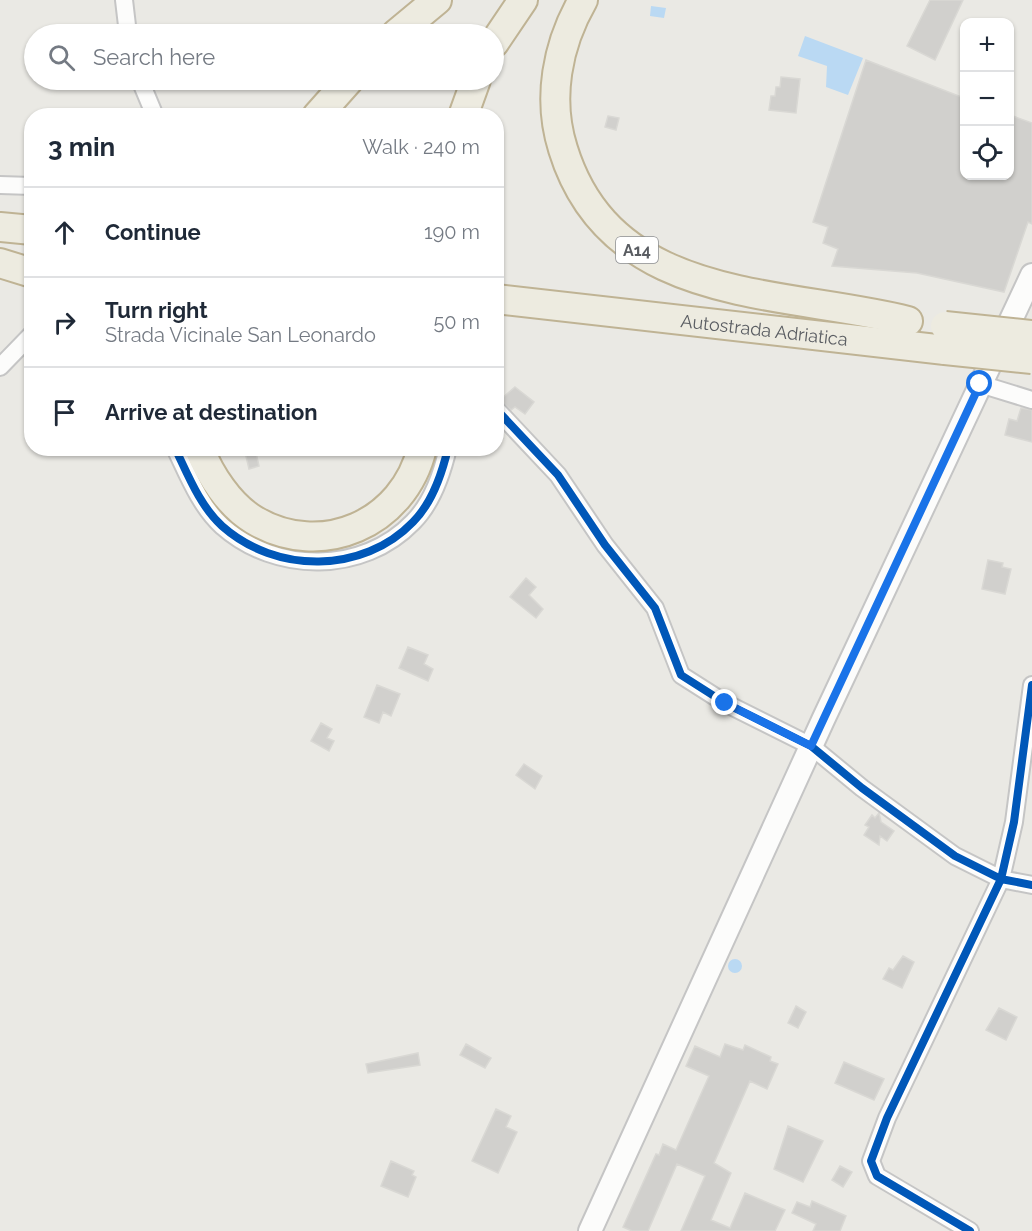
<!DOCTYPE html>
<meta charset="utf-8">
<style>
body{margin:0;font-family:Raleway,sans-serif;background:#f2f2f3;color:#1f2937}
.controls{position:absolute;right:18px;top:18px;display:grid;overflow:hidden;border-radius:12px;box-shadow:0 2px 4px #0004}
.controls button{width:54px;height:54px;display:grid;place-items:center;padding:0;border:0;border-bottom:2px solid #e0e1e3;background:#fff;color:#1f2937;font:30px sans-serif}
.stop{position:absolute;width:18px;height:18px;margin:-14px;border:4px solid #1a73e8;border-radius:50%;background:#fff}
.stop.end{background:#1a73e8;border-color:#fff;box-shadow:0 2px 6px #0008}
.list{margin:0;padding:0;list-style:none}
h2{display:flex;justify-content:space-between;align-items:center;height:78px;margin:0;padding:0 24px;font-size:26px}
h2 small{font-size:20px;font-weight:400;color:#747a83}
.list li{display:grid;grid-template-columns:39px 1fr auto;gap:18px;align-items:center;box-sizing:border-box;height:90px;padding:0 24px;border-top:2px solid #e0e1e3}
.list b{display:block;font-size:22px;white-space:nowrap}
.list p{margin:0;font-size:20px;white-space:nowrap;color:#747a83}
.list em{font-size:20px;font-style:normal;color:#747a83}
.icon{flex:none;width:33px;height:33px;fill:none;stroke:currentColor;stroke-width:2;stroke-linecap:round;stroke-linejoin:round}
.map{position:relative;flex:none;width:1032px;height:1231px;overflow:hidden}
.search{position:absolute;background:#fff;box-shadow:0 2px 4px #0004;left:24px;top:24px;width:480px;height:66px;display:flex;align-items:center;gap:15px;box-sizing:border-box;padding:0 21px;border-radius:33px;color:#747a83;font-size:22px}
.panel{position:absolute;background:#fff;box-shadow:0 2px 4px #0004;left:24px;top:108px;width:480px;height:348px;border-radius:24px}
.map>svg:first-child{display:block}
.water{fill:#bad9f3}
.building{fill:#d1d0cd;stroke:#d9d8d4;stroke-width:1.5}
.lines{fill:none;stroke-linecap:round;stroke-linejoin:round}
.minor-casing{stroke:#c5c5c5;stroke-width:20}
.secondary-casing{stroke:#c5c5c5;stroke-width:26}
.motorway-casing{stroke:#bfb394;stroke-width:32}
.minor{stroke:#fcfcfb;stroke-width:16}
.secondary{stroke:#fcfcfb;stroke-width:22}
.motorway{stroke:#edebe0;stroke-width:28}
.motorway-bridge-casing{stroke:#bfb394;stroke-width:32;stroke-linecap:butt}
.motorway-bridge{stroke:#edebe0;stroke-width:28}
.cycleway-casing{stroke:#fff;stroke-width:11}
.cycleway{stroke:#0057b8;stroke-width:8}
.route{stroke:#1a73e8;stroke-width:8}
.labels{text-anchor:middle;dominant-baseline:central;stroke-width:6;stroke-linejoin:round;paint-order:stroke}
.shield{fill:#fff;stroke:#8c8e91;stroke-width:1.5}
.shield-label{font-size:16px;font-weight:bold;fill:#5a5d62}
.street-label{font-size:18px;fill:#5a5d62;stroke:#fff}
</style>
<div class="map">
<svg width="1032" height="1231" viewBox="0 0 1032 1231">
<rect width="100%" height="100%" fill="#eae9e4"/>
<!-- water -->
<path class="water" d="M 651,6 L 666,8 L 664,18 L 650,16 Z
M 805,36 L 863,58 L 848,95 L 826,87 L 827,66 L 798,56 Z
M728 966a7 7 0 1 1 14 0a7 7 0 1 1-14 0Z"/>
<!-- building -->
<path class="building" d="M 930,0 L 963,0 L 935,60 L 907,46 Z
M 866,60 L 964,98 L 964,176 L 1010,176 L 1010,115 L 1032,123 L 1032,224 L 1028,222 L 1004,292 L 917,273 L 832,266 L 838,249 L 823,243 L 828,227 L 813,222 Z
M 781,77 L 800,79 L 796,113 L 769,110 L 771,96 L 775,96 L 776,87 L 780,87 Z
M 608,116 L 619,118 L 616,130 L 605,127 Z
M 515,387 L 534,402 L 525,414 L 515,407 L 511,410 L 500,400 Z
M 1021,408 L 1032,410 L 1032,442 L 1005,435 L 1009,419 L 1017,421 Z
M 244,448 L 255,448 L 259,466 L 249,469 Z
M 988,560 L 1003,563 L 1002,567 L 1011,569 L 1005,594 L 982,589 Z
M 526,578 L 536,587 L 529,595 L 543,609 L 536,618 L 510,597 Z
M 408,647 L 428,655 L 424,664 L 433,669 L 428,681 L 399,668 Z
M 377,685 L 400,694 L 391,716 L 383,712 L 379,723 L 364,717 Z
M 321,723 L 332,729 L 327,738 L 334,741 L 329,751 L 311,741 Z
M 524,764 L 542,776 L 535,789 L 516,775 Z
M 879,813 L 881,822 L 894,831 L 887,841 L 880,836 L 879,845 L 864,835 L 869,827 L 865,825 L 872,815 L 875,818 Z
M 903,956 L 914,962 L 902,988 L 883,979 L 889,968 L 893,970 Z
M 796,1006 L 806,1012 L 798,1028 L 788,1023 Z
M 999,1008 L 1017,1017 L 1006,1040 L 986,1030 Z
M 466,1044 L 491,1058 L 485,1068 L 460,1055 Z
M 725,1044 L 743,1050 L 745,1045 L 771,1057 L 770,1061 L 778,1064 L 767,1089 L 750,1081 L 714,1163 L 731,1173 L 711,1220 L 730,1228 L 745,1193 L 785,1210 L 775,1231 L 681,1231 L 705,1176 L 677,1164 L 648,1231 L 632,1231 L 623,1227 L 656,1154 L 659,1155 L 663,1144 L 676,1150 L 709,1076 L 686,1066 L 695,1046 L 720,1057 Z
M 418,1053 L 420,1065 L 368,1073 L 366,1064 Z
M 844,1062 L 884,1079 L 874,1100 L 835,1083 Z
M 496,1109 L 511,1116 L 506,1127 L 517,1132 L 498,1173 L 472,1161 Z
M 788,1126 L 823,1141 L 803,1182 L 774,1169 Z
M 391,1161 L 414,1171 L 412,1175 L 416,1177 L 408,1197 L 381,1186 Z
M 840,1166 L 852,1172 L 843,1187 L 832,1180 Z
M 812,1201 L 846,1216 L 840,1231 L 813,1231 L 816,1224 L 792,1213 L 797,1202 L 810,1207 Z"/>
<g class="lines">
<!-- minor casing -->
<g class="minor-casing">
<path id="minor" d="M 124,0 L 128,34
M 140,80 L 155,116
M 0,185 L 32,186
M 0,367 L 32,334
M 980,384 L 1032,400
M 496,409 L 558,475 L 605,545 L 655,608 L 681,675 L 725,703 L 811,746 L 862,788 L 955,856 L 1001,879 L 1014,822 L 1032,685
M 175,448 C 188,475 200,506 222,526 C 276,574 363,574 413,522 C 432,503 442,474 448,448
M 970,1231 L 877,1176 L 871,1161 L 887,1118 L 1001,879 L 1032,885"/>
</g>
<!-- secondary casing -->
<g class="secondary-casing">
<path id="secondary" d="M 590,1231 L 823,720 L 1032,275"/>
</g>
<!-- motorway casing -->
<g class="motorway-casing">
<g id="motorway">
<path d="M 583,0 C 557,45 547,99 563,149 C 611,305 780,289 908,321"/>
<path d="M 396,34 L 437,0"/>
<path d="M 494,43 L 523,0"/>
<path d="M 317,116 L 349,80"/>
<path d="M 463,116 L 476,80"/>
<path d="M 0,227 L 32,230"/>
<path d="M 0,263 L 32,273"/>
<path id="s1" d="M 496,299 L 945,350"/>
<path d="M 199,448 C 210,475 229,505 254,520 C 321,560 404,524 422,448"/>
</g>
</g>
<!-- minor -->
<use href="#minor" class="minor"/>
<!-- secondary -->
<use href="#secondary" class="secondary"/>
<!-- motorway -->
<use href="#motorway" class="motorway"/>
<!-- motorway-bridge casing -->
<g class="motorway-bridge-casing">
<path id="motorway-bridge" d="M 945,326 L 1032,335
M 945,350 L 1032,359"/>
</g>
<!-- motorway-bridge -->
<use href="#motorway-bridge" class="motorway-bridge"/>
<!-- cycleway casing -->
<g class="cycleway-casing">
<path id="cycleway" d="M 496,409 L 558,475 L 605,545 L 655,608 L 681,675 L 725,703 L 811,746 L 862,788 L 955,856 L 1001,879 L 1014,822 L 1032,685
M 175,448 C 188,475 200,506 222,526 C 276,574 363,574 413,522 C 432,503 442,474 448,448
M 970,1231 L 877,1176 L 871,1161 L 887,1118 L 1001,879 L 1032,885"/>
</g>
<!-- cycleway -->
<use href="#cycleway" class="cycleway"/>
</g>
<g class="lines">
<!-- route -->
<path class="route" d="M 725,703 L 811,746 L 980,384"/>
</g>
<g class="labels">
<!-- shield labels -->
<rect class="shield" x="616" y="237" width="42" height="26" rx="4.5"/>
<g class="shield-label">
<text x="637" y="250">A14</text>
</g>
<!-- street labels -->
<g class="street-label">
<text stroke="none"><textPath href="#s1" startOffset="270">Autostrada Adriatica</textPath></text>
</g>
</g>
</svg>
<div class="controls">
<button>+</button>
<button>−</button>
<button><svg class="icon" aria-label="locate" viewBox="0 0 24 24"><circle cx="12" cy="12" r="6"/><path d="M12 2v4M12 18v4M2 12h4M18 12h4"/></svg></button>
</div>
<div class="stop" style="left:980px;top:384px"></div>
<div class="stop end" style="left:725px;top:703px"></div>
<div class="search"><svg class="icon" aria-label="search" viewBox="0 0 24 24"><circle cx="10" cy="10" r="6"/><path d="M15 15l6 6"/></svg>Search here</div>
<section class="panel">
<h2>3 min<small>Walk · 240 m</small></h2>
<ul class="list">
<li><svg class="icon" aria-label="ahead" viewBox="0 0 24 24"><path d="M12 20V5M6 11l6-6 6 6"/></svg><div><b>Continue</b></div><em>190 m</em></li>
<li><svg class="icon" aria-label="right" viewBox="0 0 24 24"><path d="M7 20v-9h11M14 6l5 5-5 5"/></svg><div><b>Turn right</b><p>Strada Vicinale San Leonardo</p></div><em>50 m</em></li>
<li><svg class="icon" aria-label="arrive" viewBox="0 0 24 24"><path d="M6 21V4h12l-3 4 3 4H6"/></svg><div><b>Arrive at destination</b></div></li>
</ul>
</section>
</div>
